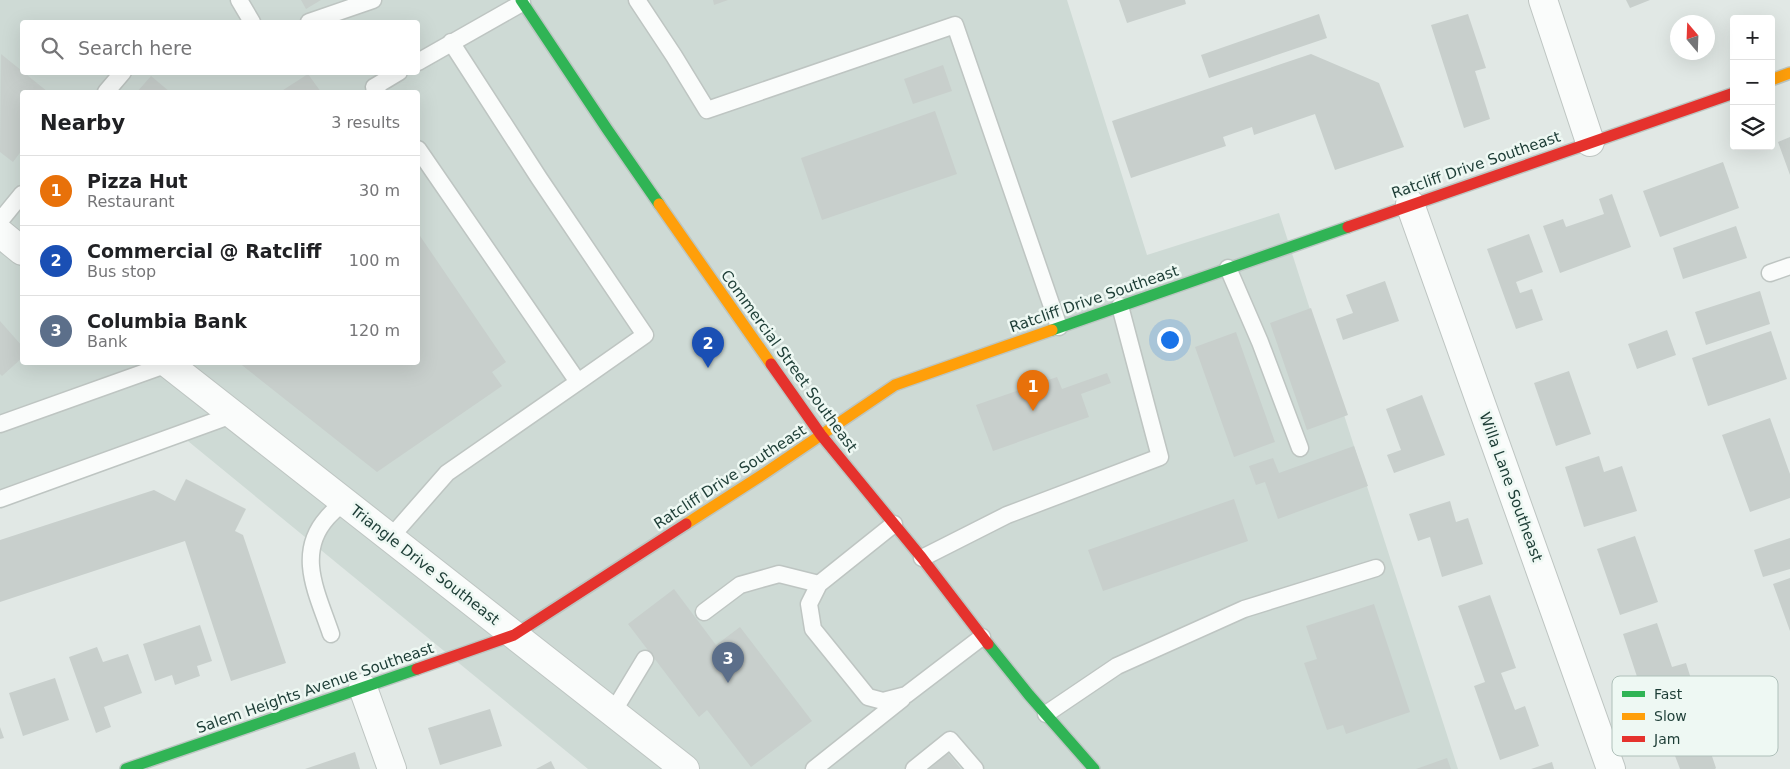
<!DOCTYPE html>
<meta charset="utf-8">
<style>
body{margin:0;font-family:"DejaVu Sans",sans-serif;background:#f6f6f6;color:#202124}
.controls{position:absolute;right:15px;top:15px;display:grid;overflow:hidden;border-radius:5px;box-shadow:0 5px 20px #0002}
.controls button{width:45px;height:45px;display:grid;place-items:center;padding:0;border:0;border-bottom:1px solid #e0e0e0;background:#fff;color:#202124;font:25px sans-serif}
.compass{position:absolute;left:1670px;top:15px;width:45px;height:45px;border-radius:50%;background:#fff;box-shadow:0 5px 20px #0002;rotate:341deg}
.you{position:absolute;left:1169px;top:339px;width:18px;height:18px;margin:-12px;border:4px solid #fff;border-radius:50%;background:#1a73e8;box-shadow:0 0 0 8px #1a73e833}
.badge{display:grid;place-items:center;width:32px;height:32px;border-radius:50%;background:#627973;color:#fff;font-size:16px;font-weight:700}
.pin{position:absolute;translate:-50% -41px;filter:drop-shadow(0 1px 2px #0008)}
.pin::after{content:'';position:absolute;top:26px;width:18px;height:15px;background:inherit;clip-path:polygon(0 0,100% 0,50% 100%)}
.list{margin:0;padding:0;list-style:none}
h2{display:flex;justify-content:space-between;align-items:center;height:65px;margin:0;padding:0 20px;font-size:21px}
h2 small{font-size:16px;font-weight:400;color:#757577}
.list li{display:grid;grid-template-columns:32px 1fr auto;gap:15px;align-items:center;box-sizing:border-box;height:70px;padding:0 20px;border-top:1px solid #e0e0e0}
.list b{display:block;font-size:19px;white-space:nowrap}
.list p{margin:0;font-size:16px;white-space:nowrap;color:#757577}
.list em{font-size:16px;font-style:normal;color:#757577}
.icon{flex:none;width:28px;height:28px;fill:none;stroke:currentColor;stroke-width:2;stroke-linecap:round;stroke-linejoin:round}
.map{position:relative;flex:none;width:1790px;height:769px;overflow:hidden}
.search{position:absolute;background:#fff;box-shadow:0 5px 20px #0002;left:20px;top:20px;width:400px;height:55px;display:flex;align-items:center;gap:12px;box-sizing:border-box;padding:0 18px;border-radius:5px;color:#757577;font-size:19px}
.panel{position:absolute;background:#fff;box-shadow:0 5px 20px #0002;left:20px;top:90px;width:400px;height:275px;border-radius:5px}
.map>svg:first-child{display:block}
.built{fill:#cedad5;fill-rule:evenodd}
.building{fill:#c8cfcc}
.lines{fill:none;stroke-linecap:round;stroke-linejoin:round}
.lane-casing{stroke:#bec5c2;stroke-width:19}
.street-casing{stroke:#bec5c2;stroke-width:30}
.fast-casing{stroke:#bcc6c2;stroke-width:14}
.slow-casing{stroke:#bcc6c2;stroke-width:14}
.jam-casing{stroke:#bcc6c2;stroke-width:14}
.lane{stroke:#fafcfb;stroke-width:16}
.street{stroke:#fafcfb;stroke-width:28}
.fast{stroke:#30b455;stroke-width:11}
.slow{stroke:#ff9f0a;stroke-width:11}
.jam{stroke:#e5322d;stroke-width:11}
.labels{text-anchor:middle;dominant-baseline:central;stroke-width:5;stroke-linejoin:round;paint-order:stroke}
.street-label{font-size:15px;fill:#1d3d36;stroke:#eef8f3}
.key{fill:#eef8f3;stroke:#afc0ba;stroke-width:1}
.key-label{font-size:14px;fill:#1d3d36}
</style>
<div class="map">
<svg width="1790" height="769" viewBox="0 0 1790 769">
<rect width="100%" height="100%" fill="#e1e8e5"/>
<!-- built -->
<path class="built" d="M 0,0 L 1067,0 L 1147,255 L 1279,213 L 1458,769 L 588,769 L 172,428 L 0,499 ZM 22,22 L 418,22 L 418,72 L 22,72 ZM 22,92 L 418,92 L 418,362 L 22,362 Z"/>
<!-- building -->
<path class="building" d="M 301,0 L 321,0 L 306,9 Z
M 713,0 L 728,0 L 714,5 Z
M 1119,0 L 1185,0 L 1186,4 L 1127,23 Z
M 1626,0 L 1650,0 L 1630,8 Z
M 1319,14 L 1327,38 L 1209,78 L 1201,55 Z
M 1468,14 L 1486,68 L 1475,71 L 1490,119 L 1464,128 L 1431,25 Z
M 1,54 L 48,92 L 22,92 L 22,150 L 13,162 L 0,152 Z
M 1311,54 L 1379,83 L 1404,147 L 1335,170 L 1315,114 L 1254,135 L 1252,127 L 1223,137 L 1226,146 L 1131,178 L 1112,121 Z
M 943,65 L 952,91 L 913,104 L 904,79 Z
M 308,74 L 321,92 L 280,92 Z
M 151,76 L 170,92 L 137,92 Z
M 935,111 L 957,174 L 822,220 L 801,158 Z
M 1790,137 L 1790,175 L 1778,142 Z
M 1723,162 L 1739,208 L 1660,237 L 1643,191 Z
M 1612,194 L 1631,247 L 1560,273 L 1543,226 L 1563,219 L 1566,227 L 1604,214 L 1599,199 Z
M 1736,226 L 1747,258 L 1683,279 L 1673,248 Z
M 418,233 L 506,362 L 492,372 L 502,386 L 377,472 L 238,362 L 418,362 Z
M 1529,234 L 1543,272 L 1516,282 L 1520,293 L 1532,289 L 1543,320 L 1516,329 L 1487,249 Z
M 1385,281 L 1399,321 L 1343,340 L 1336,319 L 1353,313 L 1346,295 Z
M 1760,291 L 1770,324 L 1706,345 L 1695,312 Z
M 1311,308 L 1348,415 L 1307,430 L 1270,323 Z
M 0,321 L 22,346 L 22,358 L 2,376 L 0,374 Z
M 1667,330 L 1676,355 L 1637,369 L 1628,344 Z
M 1771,331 L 1787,379 L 1708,406 L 1692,358 Z
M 1236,332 L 1275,442 L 1234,457 L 1195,347 Z
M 1569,371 L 1591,434 L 1556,446 L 1534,383 Z
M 1107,373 L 1111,383 L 1081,394 L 1089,417 L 993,451 L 976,405 L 1057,377 L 1062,389 Z
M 1422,395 L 1445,455 L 1394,473 L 1387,455 L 1401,450 L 1386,409 Z
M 1770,418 L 1790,474 L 1790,498 L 1750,512 L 1722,435 Z
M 1354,446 L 1368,486 L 1278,519 L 1265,482 L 1256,485 L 1249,466 L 1273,458 L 1279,473 Z
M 1599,456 L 1604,472 L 1622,466 L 1637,511 L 1584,527 L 1565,467 Z
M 186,479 L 246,509 L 235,531 L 243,535 L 286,663 L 231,681 L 185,541 L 0,602 L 0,540 L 154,490 L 175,501 Z
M 1234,499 L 1248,541 L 1103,591 L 1088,550 Z
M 1450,501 L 1456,522 L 1468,518 L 1483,564 L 1442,577 L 1430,537 L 1418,541 L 1409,514 Z
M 1635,536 L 1658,602 L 1620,615 L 1597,549 Z
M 1790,538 L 1790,569 L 1763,577 L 1754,550 Z
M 1790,578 L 1790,631 L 1773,584 Z
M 674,589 L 716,645 L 740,627 L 812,721 L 751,767 L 707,710 L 699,717 L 628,624 Z
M 1490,595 L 1516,668 L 1501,673 L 1515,710 L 1525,706 L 1539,746 L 1500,760 L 1474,686 L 1485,682 L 1458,606 Z
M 1374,604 L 1410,712 L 1346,734 L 1343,725 L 1327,730 L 1304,663 L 1317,659 L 1306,626 Z
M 1657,623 L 1672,667 L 1686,663 L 1692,682 L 1644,698 L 1623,634 Z
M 200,625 L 212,661 L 197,666 L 200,676 L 175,685 L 172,675 L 155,681 L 143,644 Z
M 97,647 L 103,662 L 128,654 L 142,693 L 104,707 L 111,727 L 96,733 L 69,657 Z
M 55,678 L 69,720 L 23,736 L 9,693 Z
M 1695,706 L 1716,768 L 1715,769 L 1680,769 L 1672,748 L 1663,751 L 1652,720 Z
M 490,709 L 502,746 L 440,765 L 428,728 Z
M 0,727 L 4,738 L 0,739 Z
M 355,752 L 360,769 L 305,769 Z
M 948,753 L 961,769 L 929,769 Z
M 1447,758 L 1451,769 L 1416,769 Z
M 551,761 L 555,769 L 536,769 Z
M 1552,762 L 1554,769 L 1531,769 Z"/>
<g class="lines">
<!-- lane casing -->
<g class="lane-casing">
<path id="lane" d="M 239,0 L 252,22
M 637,0 L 674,56 L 707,110 L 955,25 L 1059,327
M 309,22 L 373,0
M 451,42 L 539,178 L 645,335 L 578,382
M 418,62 L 522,3
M 106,92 L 123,72
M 378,92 L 374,87 L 399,72
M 0,221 L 22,194
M 1228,268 L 1260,342 L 1300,448
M 1770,273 L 1790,266
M 0,424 L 168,364
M 0,499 L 232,415
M 894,524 L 819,584 L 809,604 L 813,629 L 868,697 L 883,701 L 906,695 L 982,637
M 390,538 L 447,473 L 578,382 L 418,149
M 922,558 L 1007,515 L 1160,457 L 1120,306
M 704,612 L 740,585 L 779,574 L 819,584
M 331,634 C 318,595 295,554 327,518 C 332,512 338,507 344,502
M 613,712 L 645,659
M 1046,714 L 1117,666 L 1244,609 L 1376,568
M 814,769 L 902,699
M 914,769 L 950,740 L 975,769"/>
</g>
<!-- street casing -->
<g class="street-casing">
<path id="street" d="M 1543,0 L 1590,142
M 1410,204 L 1611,769
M 0,233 L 22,251
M 166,362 L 685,769
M 363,688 L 392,769"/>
</g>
<!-- fast casing -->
<g class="fast-casing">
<path id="fast" d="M 521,0 L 607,129 L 659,204
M 1052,330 L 1348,227
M 988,644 L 1029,695 L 1094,769
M 126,769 L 417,669"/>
</g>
<!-- slow casing -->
<g class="slow-casing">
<path id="slow" d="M 1771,80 L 1790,73
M 659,204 L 771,364
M 686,524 L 765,473 L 895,385 L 1052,330"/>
</g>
<!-- jam casing -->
<g class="jam-casing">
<path id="jam" d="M 1348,227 L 1734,93
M 771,364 L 821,435 L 922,558 L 988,644
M 417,669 L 514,635 L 686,524"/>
</g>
<!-- lane -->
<use href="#lane" class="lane"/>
<!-- street -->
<use href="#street" class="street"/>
<!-- fast -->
<use href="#fast" class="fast"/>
<!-- slow -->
<use href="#slow" class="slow"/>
<!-- jam -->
<use href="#jam" class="jam"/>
</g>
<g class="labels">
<!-- street labels -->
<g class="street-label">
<text transform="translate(1476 165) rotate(-19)">Ratcliff Drive Southeast</text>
<text transform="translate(1094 299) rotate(-19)">Ratcliff Drive Southeast</text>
<text transform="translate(789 361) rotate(54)">Commercial Street Southeast</text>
<text transform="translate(730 477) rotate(-33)">Ratcliff Drive Southeast</text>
<text transform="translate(1511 487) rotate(70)">Willa Lane Southeast</text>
<text transform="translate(425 565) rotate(38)">Triangle Drive Southeast</text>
<text transform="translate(315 688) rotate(-19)">Salem Heights Avenue Southeast</text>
</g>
</g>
<!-- legend -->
<rect x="1612" y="676" width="166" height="80" rx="8" class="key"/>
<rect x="1622" y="691" width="23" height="6" fill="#30b455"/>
<rect x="1622" y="713" width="23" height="7" fill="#ff9f0a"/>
<rect x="1622" y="736" width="23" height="6" fill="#e5322d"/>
<g class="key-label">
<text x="1654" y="699">Fast</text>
<text x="1654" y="721">Slow</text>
<text x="1654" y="744">Jam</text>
</g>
</svg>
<div class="controls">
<button>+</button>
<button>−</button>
<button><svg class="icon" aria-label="layers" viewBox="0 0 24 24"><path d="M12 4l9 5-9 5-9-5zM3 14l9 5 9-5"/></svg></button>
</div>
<svg class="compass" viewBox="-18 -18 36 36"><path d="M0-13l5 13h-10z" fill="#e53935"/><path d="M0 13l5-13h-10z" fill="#757577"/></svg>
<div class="you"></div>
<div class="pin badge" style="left:1033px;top:411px;background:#e8710a">1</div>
<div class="pin badge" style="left:708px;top:368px;background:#1a4fb4">2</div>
<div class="pin badge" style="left:728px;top:683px;background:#5c6f8a">3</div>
<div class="search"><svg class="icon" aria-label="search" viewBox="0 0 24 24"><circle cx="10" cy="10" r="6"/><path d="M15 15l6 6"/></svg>Search here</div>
<section class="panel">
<h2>Nearby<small>3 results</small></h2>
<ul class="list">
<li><span class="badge" style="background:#e8710a">1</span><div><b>Pizza Hut</b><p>Restaurant</p></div><em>30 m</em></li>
<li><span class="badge" style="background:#1a4fb4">2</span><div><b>Commercial @ Ratcliff</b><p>Bus stop</p></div><em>100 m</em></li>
<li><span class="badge" style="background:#5c6f8a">3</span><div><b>Columbia Bank</b><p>Bank</p></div><em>120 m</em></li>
</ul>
</section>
</div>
